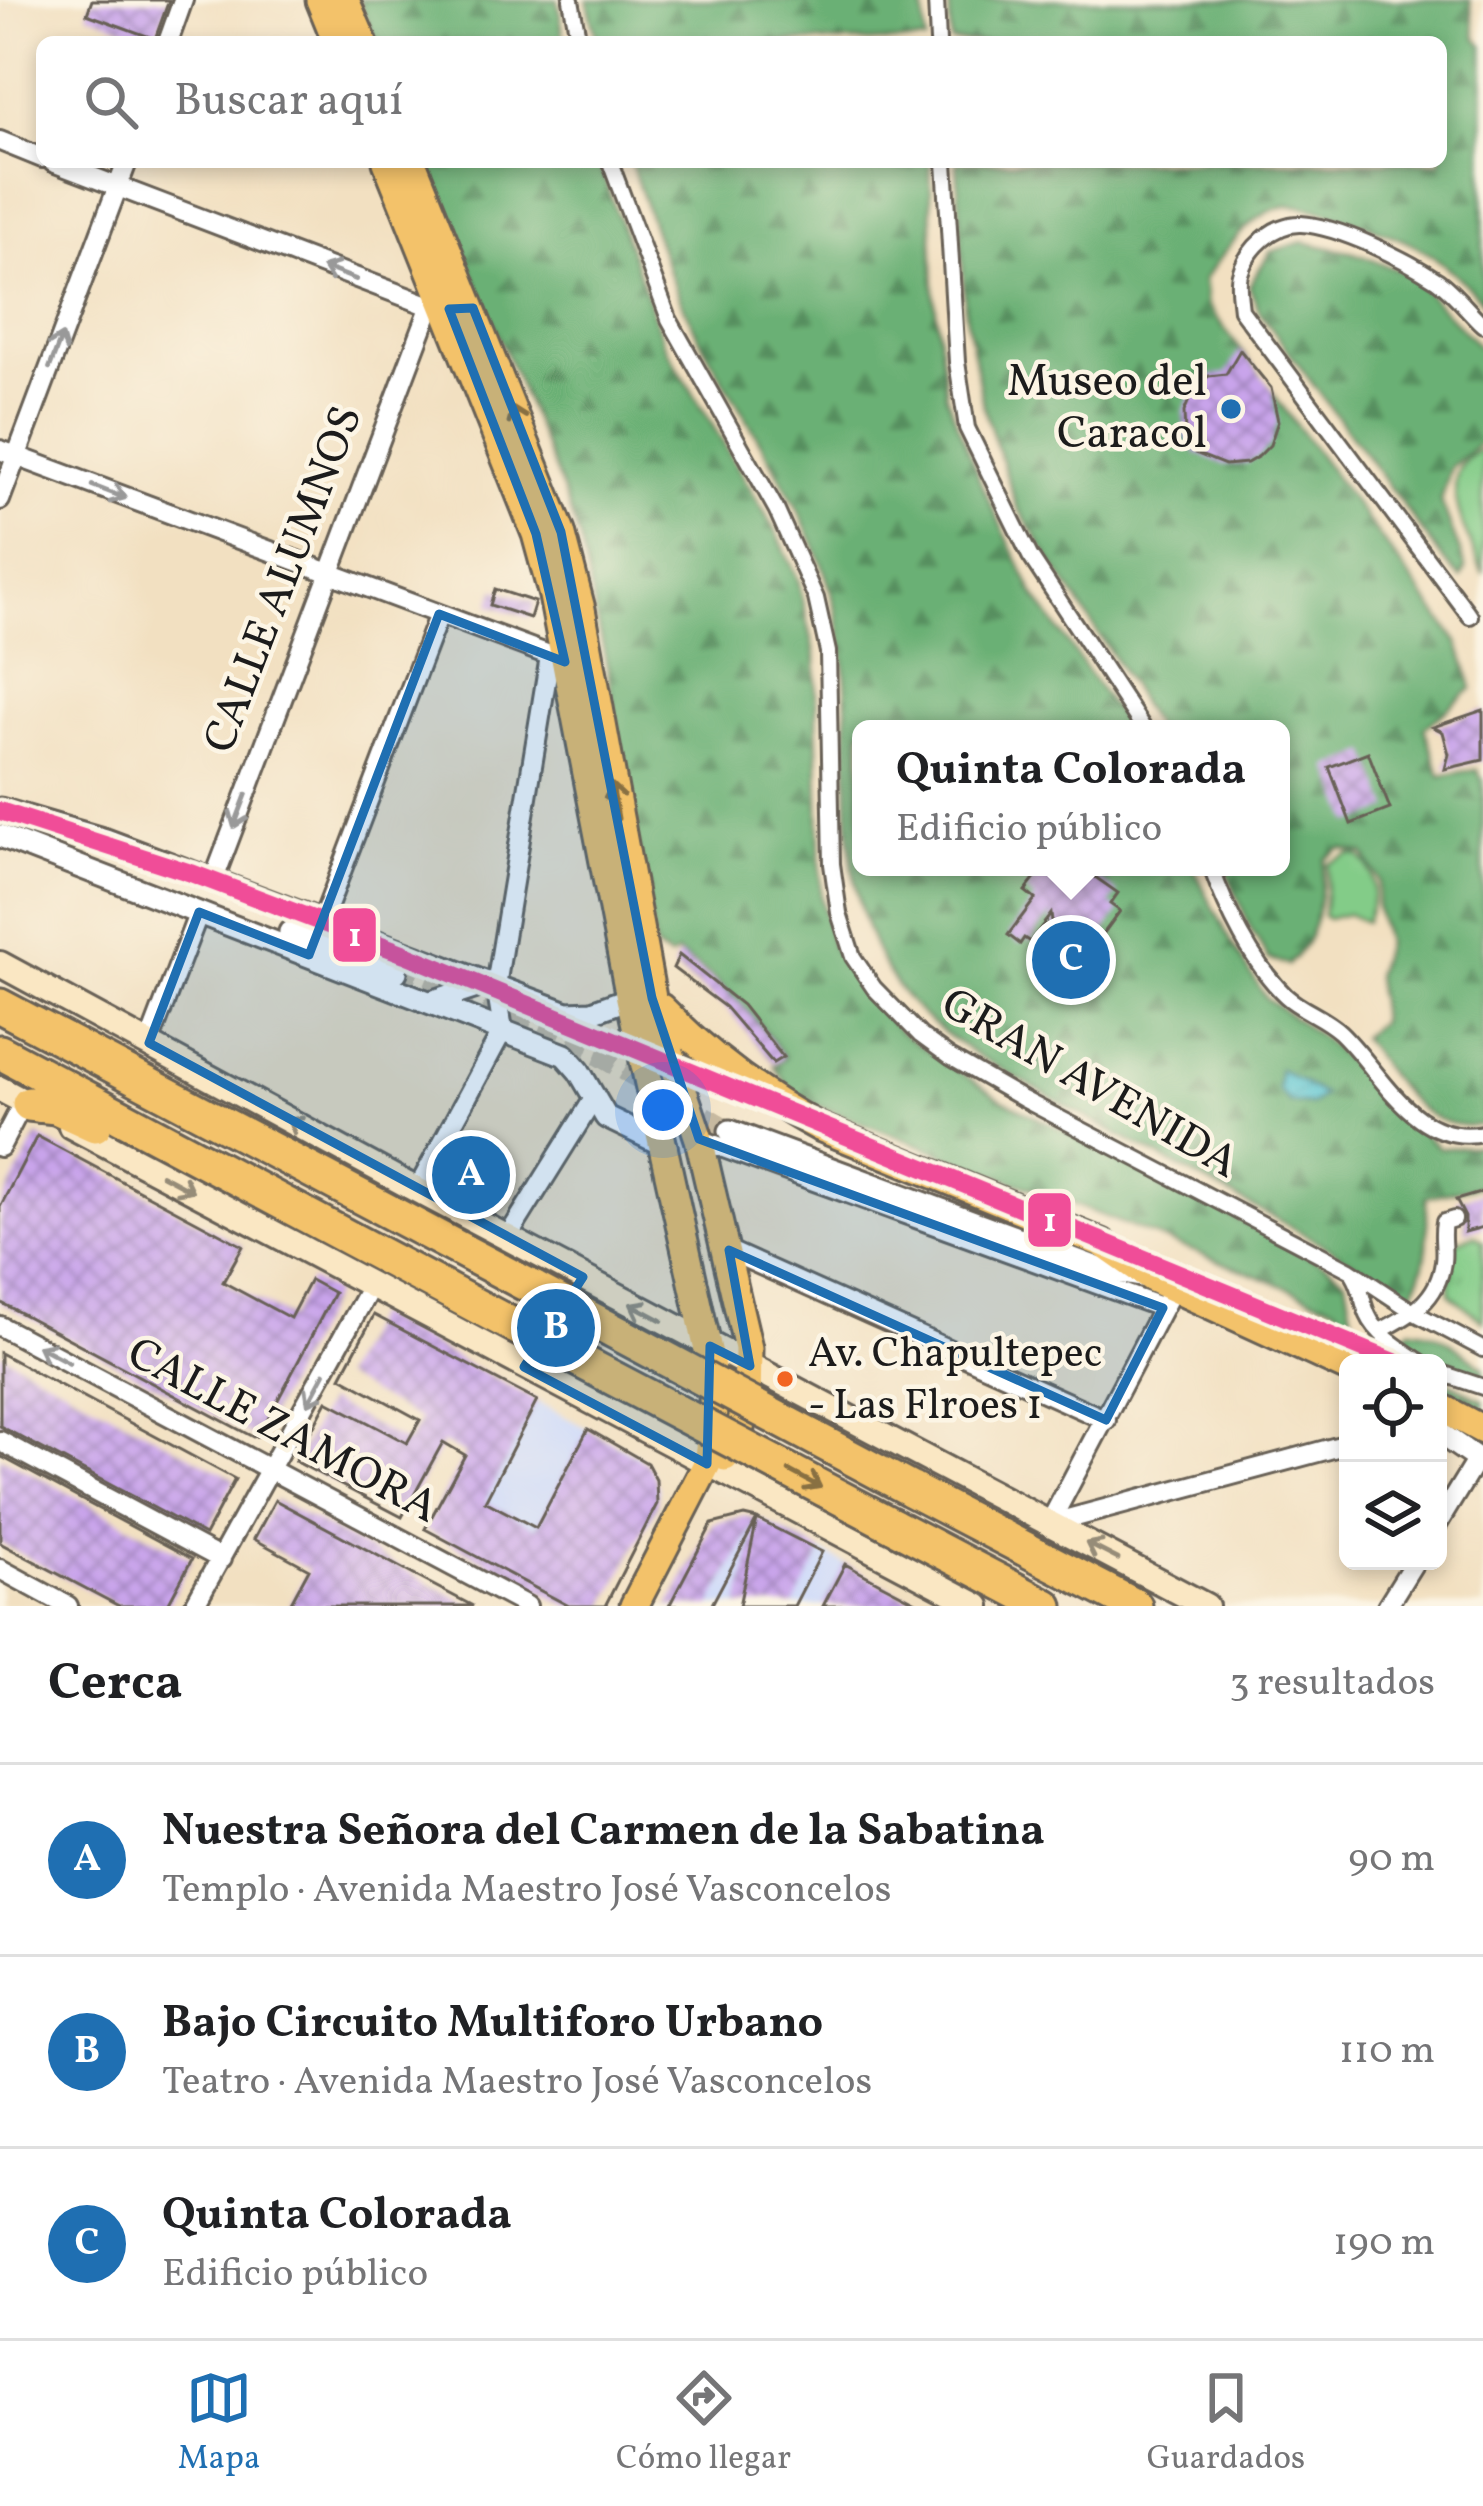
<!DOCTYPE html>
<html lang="es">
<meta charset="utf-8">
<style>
body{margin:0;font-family:Vollkorn,serif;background:#f6f6f6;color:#202124}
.controls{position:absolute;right:36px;bottom:36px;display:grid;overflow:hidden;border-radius:18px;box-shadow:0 6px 18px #0003}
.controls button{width:108px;height:108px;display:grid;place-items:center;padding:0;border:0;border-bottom:3px solid #e0e0e0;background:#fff;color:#202124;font:60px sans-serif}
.you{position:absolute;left:663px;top:1110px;width:42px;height:42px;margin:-30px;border:9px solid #fff;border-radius:50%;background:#1a73e8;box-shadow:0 0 0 18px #1a73e833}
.badge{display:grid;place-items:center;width:78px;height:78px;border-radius:50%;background:#1f6fb2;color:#fff;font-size:39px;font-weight:700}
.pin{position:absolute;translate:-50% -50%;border:6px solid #fff;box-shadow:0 3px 12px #0006}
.popup{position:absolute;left:852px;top:720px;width:438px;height:156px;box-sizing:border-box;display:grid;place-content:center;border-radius:18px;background:#fff;filter:drop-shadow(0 3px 9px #0005);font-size:39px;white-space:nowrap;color:#757577}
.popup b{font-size:45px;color:#202124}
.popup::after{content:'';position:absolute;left:50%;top:100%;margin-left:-24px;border:24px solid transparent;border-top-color:#fff}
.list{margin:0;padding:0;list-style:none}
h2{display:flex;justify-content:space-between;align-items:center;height:156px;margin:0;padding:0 48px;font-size:51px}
h2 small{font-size:39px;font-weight:400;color:#757577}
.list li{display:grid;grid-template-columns:78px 1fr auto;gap:36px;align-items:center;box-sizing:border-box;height:192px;padding:0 48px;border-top:3px solid #e0e0e0}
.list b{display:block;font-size:45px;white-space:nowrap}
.list p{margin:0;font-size:39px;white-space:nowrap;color:#757577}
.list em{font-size:39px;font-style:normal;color:#757577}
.icon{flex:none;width:66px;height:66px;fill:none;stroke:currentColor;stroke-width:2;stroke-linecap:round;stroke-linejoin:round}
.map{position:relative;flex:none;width:1483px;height:1606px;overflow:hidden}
.search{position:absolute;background:#fff;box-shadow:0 6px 18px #0003;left:36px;right:36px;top:36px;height:132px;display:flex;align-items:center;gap:30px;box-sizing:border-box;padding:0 42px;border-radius:18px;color:#757577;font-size:45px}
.sheet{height:732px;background:#fff}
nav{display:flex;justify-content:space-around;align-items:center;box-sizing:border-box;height:168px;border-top:3px solid #e0e0e0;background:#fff;font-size:33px;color:#757577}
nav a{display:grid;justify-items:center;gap:6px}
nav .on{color:#1f6fb2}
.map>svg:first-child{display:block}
.built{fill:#cedafa}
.grass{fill:url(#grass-tufts);stroke:#507452;stroke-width:3}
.forest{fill:url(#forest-firs);stroke:#436648;stroke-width:3}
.green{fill:#83cc88;stroke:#507452;stroke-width:3}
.water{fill:url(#water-waves);stroke:#3b7178;stroke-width:3}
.building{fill:url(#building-cross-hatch)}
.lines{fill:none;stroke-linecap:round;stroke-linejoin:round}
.tertiary-tunnel{stroke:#c7b9a0;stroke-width:21;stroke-dasharray:21 10;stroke-linecap:butt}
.pedestrian-casing{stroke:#676156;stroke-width:20}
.minor-casing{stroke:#676156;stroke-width:24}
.tertiary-casing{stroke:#676156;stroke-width:27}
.secondary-casing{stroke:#676156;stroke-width:30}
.primary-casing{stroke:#676156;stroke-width:33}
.motorway-casing{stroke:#676156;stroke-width:39}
.pedestrian{stroke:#fff;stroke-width:14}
.minor{stroke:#fff;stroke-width:18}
.tertiary{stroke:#fff;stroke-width:21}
.secondary{stroke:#fae7c3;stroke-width:24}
.primary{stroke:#f3c26a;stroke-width:27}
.motorway{stroke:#f3c26a;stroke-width:33}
.motorway-bridge-casing{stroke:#676156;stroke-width:39;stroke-linecap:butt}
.motorway-bridge{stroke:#f3c26a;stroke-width:33}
.metro-1-casing{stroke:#fcf5e5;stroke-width:27}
.metro-1{stroke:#f04e98;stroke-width:18}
.oneway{stroke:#999}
.oneway2{stroke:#886f43}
.oneway3{stroke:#968c78}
.marked{fill:#1f6fb2;fill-opacity:0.2;stroke:#1f6fb2;stroke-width:9;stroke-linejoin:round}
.poi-dot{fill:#1f6fb2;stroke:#fcf5e5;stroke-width:4.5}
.bus-dot{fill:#f26522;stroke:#fcf5e5;stroke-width:4.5}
.labels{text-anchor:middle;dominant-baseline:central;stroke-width:9;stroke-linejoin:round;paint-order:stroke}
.bus-label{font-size:42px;fill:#1c1c1c;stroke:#fcf5e5;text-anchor:start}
.poi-label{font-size:45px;fill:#1c1c1c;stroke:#fcf5e5;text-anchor:end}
.street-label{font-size:45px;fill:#1c1c1c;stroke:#fcf5e5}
.line-badge{stroke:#fcf5e5;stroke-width:4.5}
.badge-label{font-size:33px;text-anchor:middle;font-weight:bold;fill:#fff}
</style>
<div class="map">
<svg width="1483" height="1606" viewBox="0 0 1483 1606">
<defs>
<pattern id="grass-tufts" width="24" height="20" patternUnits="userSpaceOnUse" patternTransform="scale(3)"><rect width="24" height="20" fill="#83cc88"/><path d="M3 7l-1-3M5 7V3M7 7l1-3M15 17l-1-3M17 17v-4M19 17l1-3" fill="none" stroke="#71af75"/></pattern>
<pattern id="forest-firs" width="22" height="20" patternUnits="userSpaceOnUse" patternTransform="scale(3)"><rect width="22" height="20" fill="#6ab074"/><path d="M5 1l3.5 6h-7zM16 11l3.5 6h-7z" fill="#568e5e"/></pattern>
<pattern id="water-waves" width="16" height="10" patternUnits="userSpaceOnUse" patternTransform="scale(3)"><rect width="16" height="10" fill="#5ac6d3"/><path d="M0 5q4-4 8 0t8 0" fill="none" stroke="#4eaab5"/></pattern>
<pattern id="building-cross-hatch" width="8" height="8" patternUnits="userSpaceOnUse" patternTransform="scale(3)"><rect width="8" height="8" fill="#c9a4eb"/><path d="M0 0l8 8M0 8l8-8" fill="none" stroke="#a285be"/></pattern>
</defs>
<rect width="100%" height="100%" fill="#fcf5e5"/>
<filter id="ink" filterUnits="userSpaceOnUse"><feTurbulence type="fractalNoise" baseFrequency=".00833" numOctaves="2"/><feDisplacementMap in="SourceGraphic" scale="24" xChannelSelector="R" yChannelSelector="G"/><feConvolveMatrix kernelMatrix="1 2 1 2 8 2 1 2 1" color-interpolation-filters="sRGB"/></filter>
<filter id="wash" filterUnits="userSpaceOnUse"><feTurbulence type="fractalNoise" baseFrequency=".004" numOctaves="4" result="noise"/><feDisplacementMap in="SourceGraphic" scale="48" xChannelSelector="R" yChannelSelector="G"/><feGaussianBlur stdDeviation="2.7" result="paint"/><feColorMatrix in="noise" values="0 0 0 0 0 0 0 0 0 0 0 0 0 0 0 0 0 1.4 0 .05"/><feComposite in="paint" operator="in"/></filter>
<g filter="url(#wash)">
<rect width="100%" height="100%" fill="#f2e0c1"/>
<!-- built -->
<path class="built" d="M 374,1315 L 637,1455 L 652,1470 L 658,1489 L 657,1505 L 648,1525 L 609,1507 L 536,1529 L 485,1501 L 460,1548 L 425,1529 L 465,1455 L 416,1428 L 432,1396 L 403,1355 L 363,1335 Z
M 744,1516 L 764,1521 L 924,1606 L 711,1606 L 734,1535 L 712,1524 Z"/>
<!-- grass -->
<path class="grass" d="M 1475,1235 L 1483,1241 L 1483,1321 L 1450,1294 L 1449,1244 Z"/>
<!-- forest -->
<path class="forest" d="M 359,0 L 558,0 L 564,42 L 376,42 Z
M 587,0 L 923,0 L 926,42 L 598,42 Z
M 949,0 L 1470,0 L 1476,38 L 1483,46 L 1483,302 C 1464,282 1444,261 1419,248 C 1397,236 1307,201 1286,206 C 1248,214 1226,251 1204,279 L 1207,305 L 1458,642 L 1473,688 L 1424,728 L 1441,776 L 1477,769 L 1483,781 L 1483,1125 C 1420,1133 1396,1082 1361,1038 L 1380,1021 L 1375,976 L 1385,943 L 1376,907 L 1379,881 L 1364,854 L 1341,848 L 1325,859 C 1318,900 1320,935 1288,965 L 1269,959 L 1250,928 L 1225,867 L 1281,867 L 1281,729 L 1155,729 L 1119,666 L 1017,507 L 983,405 L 965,309 L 957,162 L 1441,162 L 1441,42 L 951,42 Z
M 426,162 L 598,162 L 665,346 L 777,533 L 798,579 L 816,657 L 821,898 L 831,944 L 858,987 L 901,1033 L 1001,1099 L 1327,1265 L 1346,1279 L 1353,1319 L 1335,1306 L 796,1097 L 774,1066 L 785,1057 C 753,1014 722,981 677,953 L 670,958 L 655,948 L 606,661 L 580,540 L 558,478 Z
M 630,162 L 930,162 L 934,293 L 946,395 L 982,486 L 1034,594 L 1127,729 L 861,729 L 861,867 L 1193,867 L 1233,946 L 1267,999 L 1322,1038 L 1439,1148 L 1483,1146 L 1483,1185 L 1426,1197 C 1428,1235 1432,1263 1409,1296 C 1292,1221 1163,1164 1044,1093 C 998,1067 944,1041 909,1001 C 811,888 870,730 833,598 C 803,490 726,399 680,299 C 660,255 647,207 630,162 Z
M 1302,242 L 1354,253 L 1409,274 L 1483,351 L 1483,441 L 1451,467 L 1441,501 L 1466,568 L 1461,578 L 1445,562 L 1260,313 L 1249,286 L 1270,252 Z
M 1410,1329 C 1438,1329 1462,1350 1483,1367 L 1483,1379 L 1429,1359 L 1403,1336 Z
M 1438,1377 L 1483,1400 L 1483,1419 L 1438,1394 Z"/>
<!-- green -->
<path class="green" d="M 1483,449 L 1483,574 C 1469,536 1428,470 1483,449 Z
M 1349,854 L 1359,856 C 1380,875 1374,898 1365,922 L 1347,914 L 1328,919 L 1323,916 L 1328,864 Z"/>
<!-- water -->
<path class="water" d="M 1279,1069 L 1324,1095 L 1311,1105 L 1290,1103 L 1278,1090 Z"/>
<g id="blocks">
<!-- building -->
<path class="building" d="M 92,0 L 169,0 L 155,39 L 87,14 Z
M 1240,350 L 1271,388 L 1278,421 L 1270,445 L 1259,456 L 1247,463 L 1225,465 L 1195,453 L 1185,436 L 1184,412 L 1195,386 L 1209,376 L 1226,374 Z
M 495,589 L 535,602 L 530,618 L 490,605 Z
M 1483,710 L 1483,760 L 1445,769 L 1449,754 L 1443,732 L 1433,727 Z
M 1368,752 L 1390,809 L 1351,824 L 1329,767 Z
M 1088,872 L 1118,893 L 1110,904 L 1120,911 L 1061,991 L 1051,914 L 1030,942 L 1024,938 L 1020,944 L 1008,935 L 1035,899 L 1025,891 L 1037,876 L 1073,876 L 1081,882 Z
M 679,955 L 742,1005 L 783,1057 L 773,1063 L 725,1007 L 673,968 Z
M 37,1136 L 243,1246 L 223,1282 L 262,1303 L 290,1318 L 310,1280 L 334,1293 L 259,1436 L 253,1437 L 0,1302 L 0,1207 Z
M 1483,1192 L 1483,1227 L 1465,1232 L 1465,1217 L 1456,1200 Z
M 374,1315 L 537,1401 L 485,1501 L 536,1528 L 588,1429 L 647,1463 L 656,1480 L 657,1504 L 605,1606 L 569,1606 L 425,1529 L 465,1455 L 443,1442 L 402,1517 L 295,1461 L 327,1401 L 407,1443 L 420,1420 L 341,1377 Z
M 0,1353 L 235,1479 L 205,1535 L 0,1426 Z
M 0,1456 L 192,1559 L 167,1606 L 119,1606 L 0,1543 Z
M 275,1500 L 412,1574 L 473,1606 L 289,1606 L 309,1569 L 254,1539 Z
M 744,1516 L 757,1519 L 711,1606 L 669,1606 L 712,1524 Z
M 757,1519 L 822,1552 L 794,1606 L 739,1606 Z
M 845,1564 L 880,1583 L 924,1606 L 823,1606 Z"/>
</g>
</g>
<g filter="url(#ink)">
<use href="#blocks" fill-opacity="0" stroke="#676156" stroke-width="3"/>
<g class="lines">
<!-- tertiary-tunnel -->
<path class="tertiary-tunnel" d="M 396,972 L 598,1055 L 730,1131"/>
<!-- pedestrian casing -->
<g class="pedestrian-casing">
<path id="pedestrian" d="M 571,0 L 579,42
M 936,0 L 938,42
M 610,162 L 669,319 L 776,509 L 816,598 L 828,652 L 832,864 L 839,913 L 853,957 L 874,988 L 920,1035 L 950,1057 L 1023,1099 L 1350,1270 L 1415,1313 L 1483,1349
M 945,162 L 957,362 L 967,428 L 1030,556 L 1144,729
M 1470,616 L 1241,310 C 1240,299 1237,284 1240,274 C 1247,249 1274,223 1301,224 C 1339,226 1405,259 1437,280 C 1454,292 1468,311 1483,325
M 1211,867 C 1226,909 1253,965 1286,996 C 1301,1010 1324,1017 1340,1032 C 1383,1073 1414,1147 1483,1133
M 1354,1276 C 1362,1289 1362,1302 1368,1315 C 1377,1336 1404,1351 1422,1363
M 1380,1331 C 1411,1315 1438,1300 1443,1262 C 1445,1248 1441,1236 1444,1222 L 1454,1219
M 1438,1372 L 1483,1387"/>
</g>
<!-- minor casing -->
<g class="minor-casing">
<path id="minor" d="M 168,42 L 183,0
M 0,141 L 42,158
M 53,162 L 438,309
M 0,450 L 565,661
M 0,500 L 127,162
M 214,879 L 430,308
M 323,919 L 439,614
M 149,1043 L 199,912
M 699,1139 L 1163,1308
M 0,1147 L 24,1101
M 417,1190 L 503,1030 L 496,986 L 550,656
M 507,1238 L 593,1100
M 727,1250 L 1106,1420
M 0,1326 L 527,1606
M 0,1441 L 221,1559
M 1438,1523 L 1477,1459
M 1049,1524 L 1348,1444
M 1049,1524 L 1167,1300
M 0,1569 L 68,1606
M 194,1606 L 371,1286
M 1387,1606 L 1415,1561"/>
</g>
<!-- tertiary casing -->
<g class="tertiary-casing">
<path id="tertiary" d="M 0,809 L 106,840 L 567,1013 L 592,1012 L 630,998
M 0,836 L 565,1055 L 579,1071 L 606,1117 L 666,1146
M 290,932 L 396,972
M 431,1002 L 489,983
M 730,1131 L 1100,1269 L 1146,1277
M 1438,1432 L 1483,1463"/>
</g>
<!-- secondary casing -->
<g class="secondary-casing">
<path id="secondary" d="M 0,964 L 417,1190 L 1206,1606
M 0,1089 L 40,1110
M 71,1126 L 978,1606"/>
</g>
<!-- primary casing -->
<g class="primary-casing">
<path id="primary" d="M 320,0 L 337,42
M 345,0 L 363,42
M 387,162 L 536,534 L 553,596 L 630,998 L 710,1359 L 714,1411 L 707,1464 L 634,1606
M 412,162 L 561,532 L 581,609 L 652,998 L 699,1139 L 748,1348 L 747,1405 L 737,1437 L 725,1457
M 661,1008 C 706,1054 762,1096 819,1127 L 1102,1243 L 1152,1278 L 1348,1368
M 1438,1406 L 1483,1430"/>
</g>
<!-- motorway casing -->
<g class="motorway-casing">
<path id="motorway" d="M 0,1006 L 535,1289
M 0,1052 L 516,1327
M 29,1104 L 56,1107 L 95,1125
M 910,1489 L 1135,1606
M 892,1525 L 1046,1606"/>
</g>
<!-- pedestrian -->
<use href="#pedestrian" class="pedestrian"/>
<!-- minor -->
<use href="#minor" class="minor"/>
<!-- tertiary -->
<use href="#tertiary" class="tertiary"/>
<!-- secondary -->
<use href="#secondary" class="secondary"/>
<!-- primary -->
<use href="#primary" class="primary"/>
<!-- motorway -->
<use href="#motorway" class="motorway"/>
<!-- motorway-bridge casing -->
<g class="motorway-bridge-casing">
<path id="motorway-bridge" d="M 535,1289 L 910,1489
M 516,1327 L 892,1525"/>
</g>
<!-- motorway-bridge -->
<use href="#motorway-bridge" class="motorway-bridge"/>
<!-- metro-1 casing -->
<g class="metro-1-casing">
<path id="metro-1" d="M 0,811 L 191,873 L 405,954 L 1397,1363"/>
</g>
<!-- metro-1 -->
<use href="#metro-1" class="metro-1"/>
</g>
<!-- one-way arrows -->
<defs><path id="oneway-shaft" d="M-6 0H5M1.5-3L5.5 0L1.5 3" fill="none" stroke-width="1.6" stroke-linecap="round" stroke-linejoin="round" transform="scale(3)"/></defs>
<g class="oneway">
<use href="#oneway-shaft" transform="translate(339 273) rotate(-159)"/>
<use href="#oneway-shaft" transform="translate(56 351) rotate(-69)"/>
<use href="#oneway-shaft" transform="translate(109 492) rotate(21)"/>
<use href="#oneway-shaft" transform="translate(240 811) rotate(111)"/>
<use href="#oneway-shaft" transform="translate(53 1354) rotate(-152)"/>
<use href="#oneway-shaft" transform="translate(316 1389) rotate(118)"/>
</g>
<g class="oneway2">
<use href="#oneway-shaft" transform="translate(519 424) rotate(-111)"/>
<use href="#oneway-shaft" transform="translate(615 801) rotate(-100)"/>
<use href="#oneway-shaft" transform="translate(805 1479) rotate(28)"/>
</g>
<g class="oneway3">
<use href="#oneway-shaft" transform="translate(303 1128) rotate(-151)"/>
<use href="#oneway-shaft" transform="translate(177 1183) rotate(28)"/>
<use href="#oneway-shaft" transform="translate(646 1312) rotate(-152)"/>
<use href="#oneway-shaft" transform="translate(1102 1551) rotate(-153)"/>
</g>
</g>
<!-- marked area -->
<path class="marked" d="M 473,308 L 561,532 L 652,998 L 699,1139 L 1163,1308 L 1106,1420 L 729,1250 L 750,1366 L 710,1346 L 707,1464 L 524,1367 L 583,1277 L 149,1043 L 199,912 L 309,955 L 439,614 L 565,662 L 536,534 L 449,309 Z"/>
<!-- markers -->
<circle class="poi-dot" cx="1231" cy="409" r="12"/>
<circle class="bus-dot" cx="785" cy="1379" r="10"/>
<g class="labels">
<!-- bus labels -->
<g class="bus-label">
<text x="808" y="1355">Av. Chapultepec<tspan x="808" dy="52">- Las Flroes 1</tspan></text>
</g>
<!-- poi labels -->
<g class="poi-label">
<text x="1207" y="383">Museo del<tspan x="1207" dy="52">Caracol</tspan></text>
</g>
<!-- street labels -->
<g class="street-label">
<text transform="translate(285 580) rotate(-69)">CALLE ALUMNOS</text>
<text transform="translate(1089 1085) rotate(30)">GRAN AVENIDA</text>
<text transform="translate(282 1432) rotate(28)">CALLE ZAMORA</text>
</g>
</g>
<g class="line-badge">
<rect x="331" y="906" width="47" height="58" rx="12" fill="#f04e98"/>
<rect x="1026" y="1191" width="47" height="58" rx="12" fill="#f04e98"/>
</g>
<g class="badge-label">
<text x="355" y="946">1</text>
<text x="1050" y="1231">1</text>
</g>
</svg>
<div class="controls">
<button><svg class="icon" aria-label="locate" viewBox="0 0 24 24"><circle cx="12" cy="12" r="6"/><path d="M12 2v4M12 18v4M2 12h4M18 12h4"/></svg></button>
<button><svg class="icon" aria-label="layers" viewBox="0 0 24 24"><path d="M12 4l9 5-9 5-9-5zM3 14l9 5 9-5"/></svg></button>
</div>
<div class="you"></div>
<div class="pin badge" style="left:471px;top:1175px">A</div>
<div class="pin badge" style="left:556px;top:1328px">B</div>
<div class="pin badge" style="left:1071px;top:960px">C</div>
<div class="popup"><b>Quinta Colorada</b>Edificio público</div>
<div class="search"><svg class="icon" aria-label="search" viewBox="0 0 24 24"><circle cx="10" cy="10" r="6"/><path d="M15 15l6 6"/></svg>Buscar aquí</div>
</div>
<section class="sheet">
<h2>Cerca<small>3 resultados</small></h2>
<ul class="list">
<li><span class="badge">A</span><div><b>Nuestra Señora del Carmen de la Sabatina</b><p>Templo · Avenida Maestro José Vasconcelos</p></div><em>90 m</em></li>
<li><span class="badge">B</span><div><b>Bajo Circuito Multiforo Urbano</b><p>Teatro · Avenida Maestro José Vasconcelos</p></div><em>110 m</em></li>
<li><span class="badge">C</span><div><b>Quinta Colorada</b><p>Edificio público</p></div><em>190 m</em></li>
</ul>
</section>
<nav>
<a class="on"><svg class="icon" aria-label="map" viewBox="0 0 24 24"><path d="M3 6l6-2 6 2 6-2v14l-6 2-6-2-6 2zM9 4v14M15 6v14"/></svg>Mapa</a>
<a><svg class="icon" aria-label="directions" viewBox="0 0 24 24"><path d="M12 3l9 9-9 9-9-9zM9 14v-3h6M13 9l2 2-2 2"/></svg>Cómo llegar</a>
<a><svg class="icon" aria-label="saved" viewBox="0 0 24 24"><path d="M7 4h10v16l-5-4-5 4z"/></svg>Guardados</a>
</nav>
